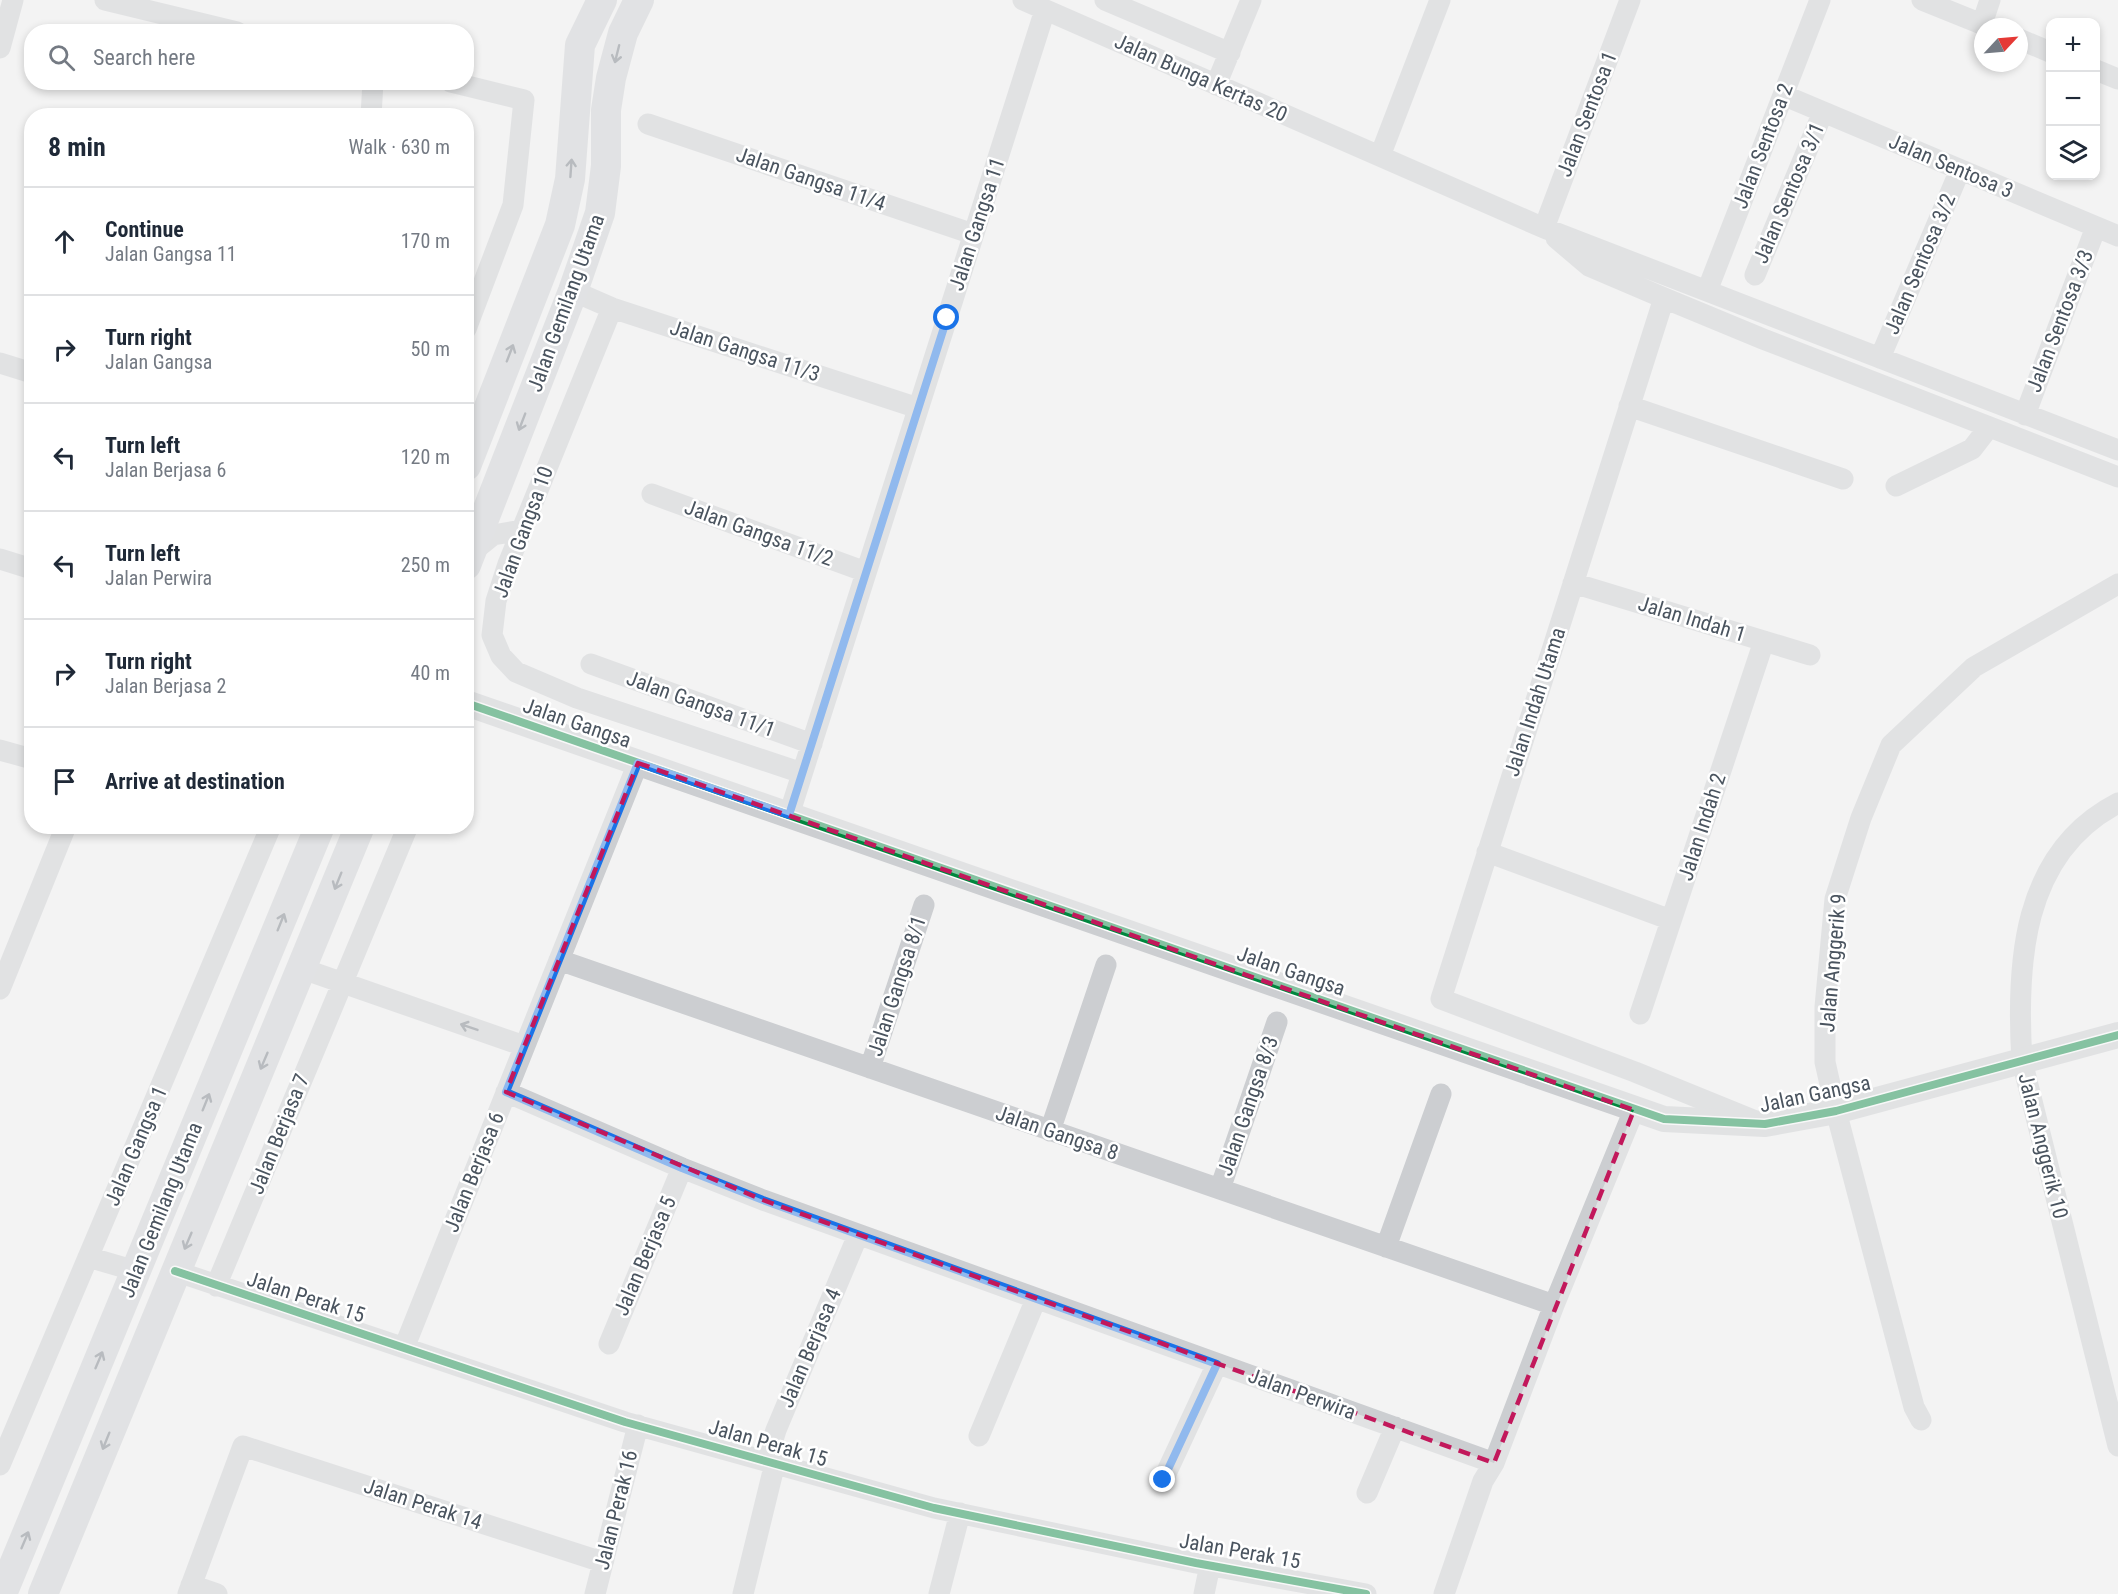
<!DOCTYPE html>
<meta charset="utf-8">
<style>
body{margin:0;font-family:"Roboto Condensed",sans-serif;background:#f2f2f3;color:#1f2937}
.controls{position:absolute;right:18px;top:18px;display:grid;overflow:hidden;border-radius:12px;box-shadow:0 3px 9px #0003}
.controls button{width:54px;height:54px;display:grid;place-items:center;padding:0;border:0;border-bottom:2px solid #e0e1e3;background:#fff;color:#1f2937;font:30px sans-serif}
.compass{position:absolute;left:1974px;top:18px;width:54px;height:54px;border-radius:50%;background:#fff;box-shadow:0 3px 9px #0003;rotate:64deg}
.stop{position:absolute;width:18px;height:18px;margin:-14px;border:4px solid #1a73e8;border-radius:50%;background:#fff}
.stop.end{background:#1a73e8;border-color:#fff;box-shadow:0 2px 6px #0008}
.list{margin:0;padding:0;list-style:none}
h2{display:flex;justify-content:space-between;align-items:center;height:78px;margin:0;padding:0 24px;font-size:26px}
h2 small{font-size:20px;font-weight:400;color:#747a83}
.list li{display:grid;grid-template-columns:39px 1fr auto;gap:18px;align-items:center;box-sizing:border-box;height:108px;padding:0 24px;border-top:2px solid #e0e1e3}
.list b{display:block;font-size:22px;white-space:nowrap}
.list p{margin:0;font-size:20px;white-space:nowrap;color:#747a83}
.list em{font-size:20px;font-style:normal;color:#747a83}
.icon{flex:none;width:33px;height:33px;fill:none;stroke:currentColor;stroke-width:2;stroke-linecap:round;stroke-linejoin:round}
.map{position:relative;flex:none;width:2118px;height:1594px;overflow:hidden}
.search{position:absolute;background:#fff;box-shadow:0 3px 9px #0003;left:24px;top:24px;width:450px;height:66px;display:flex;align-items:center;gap:15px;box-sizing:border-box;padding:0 21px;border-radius:24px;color:#747a83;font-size:22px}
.panel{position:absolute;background:#fff;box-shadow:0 3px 9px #0003;left:24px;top:108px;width:450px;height:726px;border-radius:24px}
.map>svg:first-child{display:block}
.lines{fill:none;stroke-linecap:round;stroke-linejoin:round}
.minor{stroke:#ccced1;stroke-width:21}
.tertiary{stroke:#ccced1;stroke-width:26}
.secondary{stroke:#cdcfd2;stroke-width:30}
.cycleway-casing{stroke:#fff;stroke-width:11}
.cycleway{stroke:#00873e;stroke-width:8}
.oneway{stroke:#717982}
.oneway2{stroke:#717981}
.route{stroke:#1a73e8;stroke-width:8}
.marked{fill:none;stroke:#c2185b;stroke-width:4.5;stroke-dasharray:12 8;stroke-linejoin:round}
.labels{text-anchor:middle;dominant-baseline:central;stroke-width:5;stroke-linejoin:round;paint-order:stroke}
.street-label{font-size:21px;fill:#4a545f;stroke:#fff}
</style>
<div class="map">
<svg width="2118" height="1594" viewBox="0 0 2118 1594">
<rect width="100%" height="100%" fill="#f3f3f3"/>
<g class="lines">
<!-- minor -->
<path class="minor" d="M 105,0 L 237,32
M 1023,0 L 1544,228 L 2118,450
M 1105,0 L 1230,53
M 1922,0 L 1989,27
M 1982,24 L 1990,0
M 2019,39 L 2050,52
M 0,48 L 13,0
M 2096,70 L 2118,79
M 451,82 L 524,100 L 513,205 L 466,329
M 1216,85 L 1251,0
M 1783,95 L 2118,236
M 371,116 L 373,82
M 648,124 L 973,234
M 1380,156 L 1440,0
M 1544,228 L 1630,0
M 1556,238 L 1589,266 L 1664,298 L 1763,339 L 2118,477
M 1755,275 L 1823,112
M 573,291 L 612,308 L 918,408
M 1707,291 L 1820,0
M 1664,298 L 1441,999 L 1635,1072 L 1753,1120
M 612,308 L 508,564 L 496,601 L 492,635 L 501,656 L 516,672 L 577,698 L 802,773
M 1880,358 L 1960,170
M 0,363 L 32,373
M 1629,406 L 1843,479
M 2025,415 L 2096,227
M 1896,486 L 1972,449 L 1989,427
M 652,494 L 866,572
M 472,552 L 493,535 L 522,530
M 0,559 L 32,569
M 1573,583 L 1810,655
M 591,664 L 812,744
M 0,750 L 32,759
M 2118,803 C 2021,853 2016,965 2022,1061 L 2118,1446
M 789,815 L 1045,10
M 1487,852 L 1671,920
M 559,960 L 1554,1305
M 303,969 L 524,1046
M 0,989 L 66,826
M 1640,1014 L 1764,641
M 870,1068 L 924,905
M 506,1092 L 682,1168 L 763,1200 L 1494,1463
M 1050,1131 L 1106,965
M 1220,1189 L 1277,1022
M 1386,1247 L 1441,1094
M 88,1257 L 136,1271
M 175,1271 L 625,1422 L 934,1508 L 1196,1563 L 1366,1594
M 216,1286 L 408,826
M 609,1344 L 682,1168
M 404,1348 L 638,763
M 1921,1420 L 1914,1407 L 1836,1111 L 1825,1062 L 1825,1007 L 1835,899 L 1861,818 L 1891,745 L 1974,667 L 2118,584
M 979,1436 L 1036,1299
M 0,1465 L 271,826
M 1163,1480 L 1217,1364
M 1367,1493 L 1395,1427
M 191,1585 L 217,1594
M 188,1594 L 243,1446 L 596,1560 L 604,1560
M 595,1594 L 638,1425
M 743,1594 L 775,1463 L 771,1446 L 776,1430 L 858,1235
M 939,1594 L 960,1513
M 1204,1594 L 1210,1565
M 1444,1594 L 1483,1481 L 1494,1463 L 1554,1305 L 1634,1110"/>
<!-- tertiary -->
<path class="tertiary" d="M 466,703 L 1664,1119 L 1765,1124 L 1836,1111 L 2118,1035"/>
<!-- secondary -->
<path class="secondary" d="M 466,466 L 560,225 L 570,179 L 580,45 L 602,0
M 466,565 L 573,291 L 600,213 L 606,166 L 606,110 L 611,78 L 623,33 L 639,0
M 2,1594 L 320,826
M 43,1594 L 360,826"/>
<!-- cycleway casing -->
<g class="cycleway-casing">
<path id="cycleway" d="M 466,703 L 1664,1119 L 1765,1124 L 1836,1111 L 2118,1035
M 175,1271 L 625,1422 L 934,1508 L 1196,1563 L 1366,1594"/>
</g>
<!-- cycleway -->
<use href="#cycleway" class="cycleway"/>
</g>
<!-- one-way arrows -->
<defs><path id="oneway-shaft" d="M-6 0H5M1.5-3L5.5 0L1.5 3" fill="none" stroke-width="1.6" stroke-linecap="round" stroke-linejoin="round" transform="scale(1.5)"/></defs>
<g class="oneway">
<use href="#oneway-shaft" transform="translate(617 54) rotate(104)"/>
<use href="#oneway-shaft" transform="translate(571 168) rotate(-86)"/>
<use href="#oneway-shaft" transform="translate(510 353) rotate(-69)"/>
<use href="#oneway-shaft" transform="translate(522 422) rotate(111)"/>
<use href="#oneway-shaft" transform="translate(338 881) rotate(112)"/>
<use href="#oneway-shaft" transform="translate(281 922) rotate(-68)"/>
<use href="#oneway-shaft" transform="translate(264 1061) rotate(113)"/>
<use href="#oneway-shaft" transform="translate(206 1102) rotate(-68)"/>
<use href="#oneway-shaft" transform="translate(188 1241) rotate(113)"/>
<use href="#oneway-shaft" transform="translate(99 1360) rotate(-67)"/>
<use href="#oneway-shaft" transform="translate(106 1441) rotate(112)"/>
<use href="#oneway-shaft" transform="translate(25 1540) rotate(-67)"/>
</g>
<use class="oneway2" href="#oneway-shaft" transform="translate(469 1027) rotate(-161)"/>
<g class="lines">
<!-- route -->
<path class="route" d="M 947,318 L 789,815 L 638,763 L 506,1092 L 682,1168 L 763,1200 L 1217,1364 L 1163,1480"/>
</g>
<!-- marked area -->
<path d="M0 0H2118V1594H0ZM 638,763 L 1634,1110 L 1494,1463 L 763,1200 L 506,1092 Z" fill="#f3f3f3" fill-opacity=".55" fill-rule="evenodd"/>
<path class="marked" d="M 638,763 L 1634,1110 L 1494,1463 L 763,1200 L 506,1092 Z"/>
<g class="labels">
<!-- street labels -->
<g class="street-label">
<text transform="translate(1201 78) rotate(24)">Jalan Bunga Kertas 20</text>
<text transform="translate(1587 114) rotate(-69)">Jalan Sentosa 1</text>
<text transform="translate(1763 146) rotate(-69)">Jalan Sentosa 2</text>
<text transform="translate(1951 166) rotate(23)">Jalan Sentosa 3</text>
<text transform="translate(811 179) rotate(19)">Jalan Gangsa 11/4</text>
<text transform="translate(1789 193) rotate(-67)">Jalan Sentosa 3/1</text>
<text transform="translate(977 224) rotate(-72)">Jalan Gangsa 11</text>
<text transform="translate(1920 264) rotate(-67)">Jalan Sentosa 3/2</text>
<text transform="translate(566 303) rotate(-70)">Jalan Gemilang Utama</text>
<text transform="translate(2060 321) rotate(-69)">Jalan Sentosa 3/3</text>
<text transform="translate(745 351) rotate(18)">Jalan Gangsa 11/3</text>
<text transform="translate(523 532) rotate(-70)">Jalan Gangsa 10</text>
<text transform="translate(759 533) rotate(20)">Jalan Gangsa 11/2</text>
<text transform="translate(1692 619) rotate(17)">Jalan Indah 1</text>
<text transform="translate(1535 702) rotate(-72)">Jalan Indah Utama</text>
<text transform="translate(701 704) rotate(20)">Jalan Gangsa 11/1</text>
<text transform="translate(577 723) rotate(19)">Jalan Gangsa</text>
<text transform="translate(1702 827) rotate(-72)">Jalan Indah 2</text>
<text transform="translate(1833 963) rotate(-85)">Jalan Anggerik 9</text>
<text transform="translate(1291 971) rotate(19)">Jalan Gangsa</text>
<text transform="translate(897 986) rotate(-72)">Jalan Gangsa 8/1</text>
<text transform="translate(1815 1094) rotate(-12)">Jalan Gangsa</text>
<text transform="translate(1248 1106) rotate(-71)">Jalan Gangsa 8/3</text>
<text transform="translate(1057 1133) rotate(19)">Jalan Gangsa 8</text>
<text transform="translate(279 1134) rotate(-68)">Jalan Berjasa 7</text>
<text transform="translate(136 1146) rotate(-67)">Jalan Gangsa 1</text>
<text transform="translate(2043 1146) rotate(76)">Jalan Anggerik 10</text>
<text transform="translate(474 1172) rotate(-68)">Jalan Berjasa 6</text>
<text transform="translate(161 1210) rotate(-68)">Jalan Gemilang Utama</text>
<text transform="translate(645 1256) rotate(-67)">Jalan Berjasa 5</text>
<text transform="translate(306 1297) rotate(18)">Jalan Perak 15</text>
<text transform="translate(810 1348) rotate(-67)">Jalan Berjasa 4</text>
<text transform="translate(1302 1394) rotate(20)">Jalan Perwira</text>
<text transform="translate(768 1443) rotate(16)">Jalan Perak 15</text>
<text transform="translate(423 1504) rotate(18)">Jalan Perak 14</text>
<text transform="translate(616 1510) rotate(-76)">Jalan Perak 16</text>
<text transform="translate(1240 1551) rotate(10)">Jalan Perak 15</text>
</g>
</g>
</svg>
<div class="controls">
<button>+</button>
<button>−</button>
<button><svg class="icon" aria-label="layers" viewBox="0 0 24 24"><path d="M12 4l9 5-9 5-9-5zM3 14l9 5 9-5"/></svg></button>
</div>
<svg class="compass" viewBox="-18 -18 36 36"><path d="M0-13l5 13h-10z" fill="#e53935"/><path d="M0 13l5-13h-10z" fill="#747a83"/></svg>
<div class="stop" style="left:947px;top:318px"></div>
<div class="stop end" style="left:1163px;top:1480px"></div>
<div class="search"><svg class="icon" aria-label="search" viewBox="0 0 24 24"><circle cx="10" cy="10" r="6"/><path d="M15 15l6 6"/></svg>Search here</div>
<section class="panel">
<h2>8 min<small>Walk · 630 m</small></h2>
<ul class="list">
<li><svg class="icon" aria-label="ahead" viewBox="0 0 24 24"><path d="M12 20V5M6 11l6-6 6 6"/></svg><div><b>Continue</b><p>Jalan Gangsa 11</p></div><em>170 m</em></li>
<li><svg class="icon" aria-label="right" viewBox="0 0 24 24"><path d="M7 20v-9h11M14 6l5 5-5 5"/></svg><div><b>Turn right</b><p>Jalan Gangsa</p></div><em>50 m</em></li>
<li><svg class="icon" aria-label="left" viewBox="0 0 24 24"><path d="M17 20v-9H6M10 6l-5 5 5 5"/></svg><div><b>Turn left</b><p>Jalan Berjasa 6</p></div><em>120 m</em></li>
<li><svg class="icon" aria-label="left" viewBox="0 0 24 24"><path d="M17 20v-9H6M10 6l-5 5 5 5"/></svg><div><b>Turn left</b><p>Jalan Perwira</p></div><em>250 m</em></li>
<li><svg class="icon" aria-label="right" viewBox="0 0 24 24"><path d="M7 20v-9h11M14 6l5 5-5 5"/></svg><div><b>Turn right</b><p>Jalan Berjasa 2</p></div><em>40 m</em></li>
<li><svg class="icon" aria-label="arrive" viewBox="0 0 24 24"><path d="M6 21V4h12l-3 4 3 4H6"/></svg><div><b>Arrive at destination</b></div></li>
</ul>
</section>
</div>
